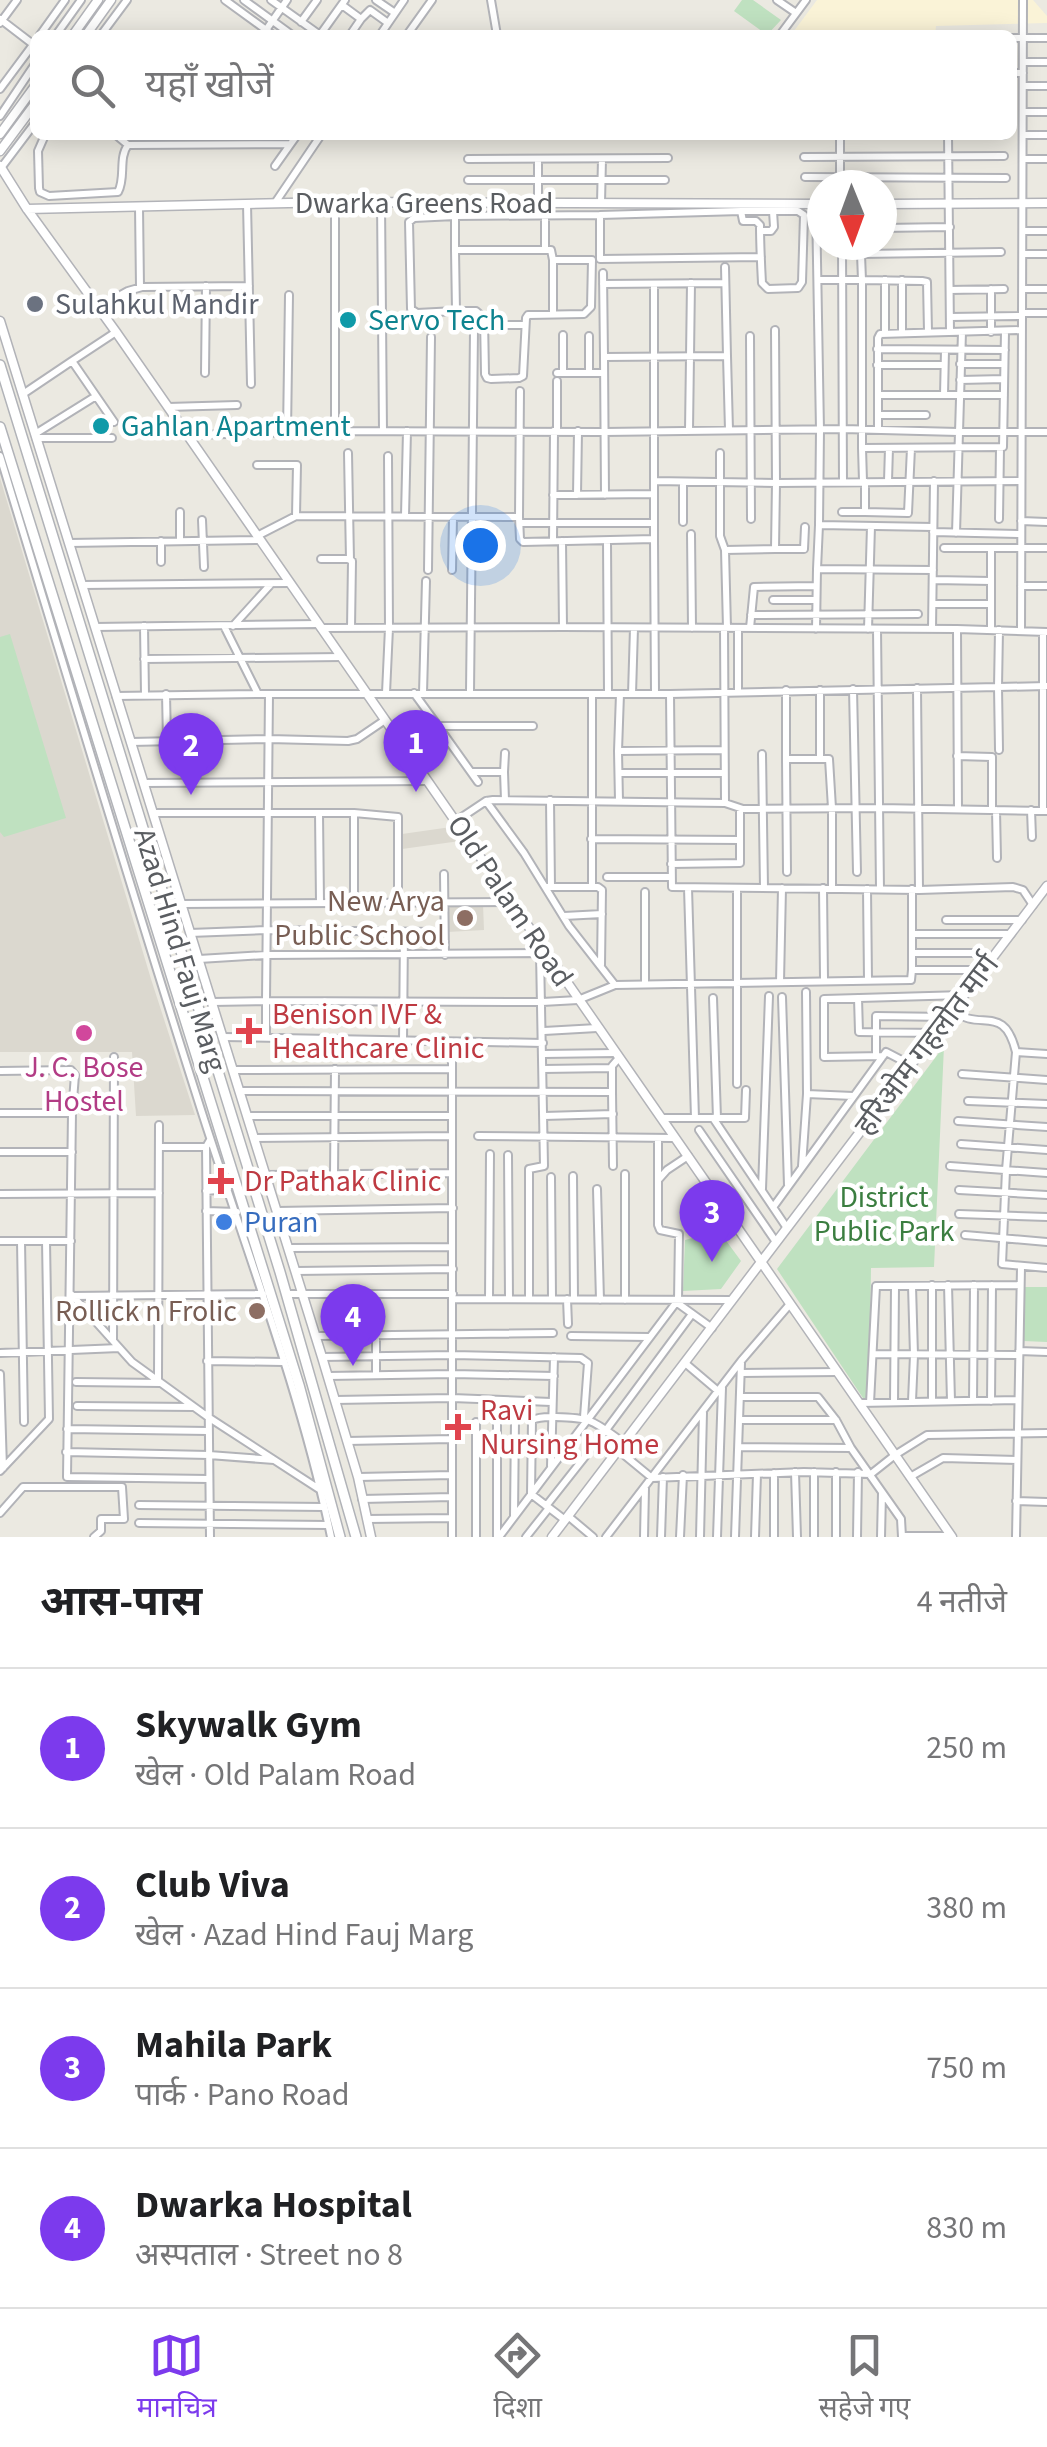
<!DOCTYPE html>
<html lang="hi">
<meta charset="utf-8">
<style>
body{margin:0;font-family:"Source Sans 3","Noto Sans Devanagari",sans-serif;background:#f2f2f2;color:#202124}
.compass{position:absolute;left:807px;top:170px;width:90px;height:90px;border-radius:50%;background:#fff;box-shadow:0 5px 25px #0003;rotate:179deg}
.you{position:absolute;left:480px;top:545px;width:35px;height:35px;margin:-25px;border:8px solid #fff;border-radius:50%;background:#1a73e8;box-shadow:0 0 0 15px #1a73e833}
.badge{display:grid;place-items:center;width:65px;height:65px;border-radius:50%;background:#7c3aed;color:#fff;font-size:32px;font-weight:700}
.pin{position:absolute;translate:-50% -82px;filter:drop-shadow(0 2px 5px #0008)}
.pin::after{content:'';position:absolute;top:52px;width:35px;height:30px;background:inherit;clip-path:polygon(0 0,100% 0,50% 100%)}
.list{margin:0;padding:0;list-style:none}
h2{display:flex;justify-content:space-between;align-items:center;height:130px;margin:0;padding:0 40px;font-size:42px}
h2 small{font-size:32px;font-weight:400;color:#757577}
.list li{display:grid;grid-template-columns:65px 1fr auto;gap:30px;align-items:center;box-sizing:border-box;height:160px;padding:0 40px;border-top:2px solid #e0e0e0}
.list b{display:block;font-size:38px;white-space:nowrap}
.list p{margin:0;font-size:32px;white-space:nowrap;color:#757577}
.list em{font-size:32px;font-style:normal;color:#757577}
.icon{flex:none;width:55px;height:55px;fill:none;stroke:currentColor;stroke-width:2;stroke-linecap:round;stroke-linejoin:round}
.map{position:relative;flex:none;width:1047px;height:1537px;overflow:hidden}
.search{position:absolute;background:#fff;box-shadow:0 5px 25px #0003;left:30px;right:30px;top:30px;height:110px;display:flex;align-items:center;gap:25px;box-sizing:border-box;padding:0 35px;border-radius:15px;color:#757577;font-size:38px}
.sheet{height:770px;background:#fff}
nav{display:flex;justify-content:space-around;align-items:center;box-sizing:border-box;height:140px;border-top:2px solid #e0e0e0;background:#fff;font-size:28px;color:#757577}
nav a{display:grid;justify-items:center;gap:5px}
nav .on{color:#7c3aed}
.map>svg:first-child{display:block}
.commercial{fill:#faf3d7}
.education{fill:#dbd8cf}
.green{fill:#bfe1c0}
.lines{fill:none;stroke-linecap:round;stroke-linejoin:round}
.minor-casing{stroke:#b2b3b8;stroke-width:10}
.tertiary-casing{stroke:#b2b3b8;stroke-width:11}
.secondary-casing{stroke:#b1b3b8;stroke-width:12}
.minor{stroke:#fff;stroke-width:6}
.tertiary{stroke:#fff;stroke-width:8}
.secondary{stroke:#fff;stroke-width:9}
.worship-dot{fill:#6b7280;stroke:#fff;stroke-width:4}
.culture-dot{fill:#0f9aa8;stroke:#fff;stroke-width:4}
.education-dot{fill:#8d6e63;stroke:#fff;stroke-width:4}
.health-dot{fill:#e0444e;stroke:#fff;stroke-width:4}
.hotel-dot{fill:#d1479c;stroke:#fff;stroke-width:4}
.shop-dot{fill:#3f7fe0;stroke:#fff;stroke-width:4}
.labels{text-anchor:middle;dominant-baseline:central;stroke-width:9;stroke-linejoin:round;paint-order:stroke}
.street-label{font-size:30px;fill:#5a5d61;stroke:#fff}
.worship-label{font-size:30px;fill:#5b616d;stroke:#fff;text-anchor:start}
.culture-label{font-size:30px;fill:#0d838f;stroke:#fff;text-anchor:start}
.education-label{font-size:30px;fill:#785e54;stroke:#fff;text-anchor:end}
.health-label{font-size:30px;fill:#be3a42;stroke:#fff;text-anchor:start}
.hotel-label{font-size:30px;fill:#b23c85;stroke:#fff}
.park-label{font-size:30px;fill:#3b7e40;stroke:#fff}
.shop-label{font-size:30px;fill:#366cbe;stroke:#fff;text-anchor:start}
</style>
<div class="map">
<svg width="1047" height="1537" viewBox="0 0 1047 1537">
<rect width="100%" height="100%" fill="#ebe9e1"/>
<!-- commercial -->
<path class="commercial" d="M 817,0 L 1033,0 L 1047,16 L 1047,23 L 936,26 L 935,35 L 791,35 Z"/>
<!-- education -->
<path class="education" d="M 0,478 L 151,979 L 195,1115 L 136,1116 L 132,1052 L 0,1052 Z
M 451,827 L 457,832 L 460,841 L 402,849 L 402,834 Z
M 483,904 L 484,930 L 447,932 L 447,905 Z"/>
<!-- green -->
<path class="green" d="M 742,0 L 753,0 L 781,20 L 767,35 L 734,11 Z
M 10,634 L 66,818 L 4,837 L 0,832 L 0,637 Z
M 944,1046 L 934,1267 L 871,1268 L 869,1407 L 777,1269 Z
M 719,1231 L 741,1261 L 721,1289 L 683,1291 L 685,1240 Z
M 1025,1287 L 1047,1287 L 1047,1342 L 1023,1341 Z"/>
<g class="lines">
<!-- minor casing -->
<g class="minor-casing">
<path id="minor" d="M 225,0 L 273,35
M 244,0 L 292,35
M 271,0 L 320,35
M 376,0 L 395,13
M 491,0 L 497,35
M 777,0 L 796,13
M 342,5 L 361,19 L 350,35
M 0,19 L 34,45
M 361,19 L 370,10 L 388,23
M 301,22 L 317,0
M 0,23 L 17,0
M 266,30 L 287,0
M 40,35 L 65,0
M 56,35 L 81,0
M 101,35 L 127,0
M 320,35 L 345,0
M 380,35 L 404,0
M 407,35 L 432,0
M 780,35 L 806,0
M 1012,38 L 1047,38
M 1023,62 L 1047,62
M 1012,73 L 1023,73
M 1023,86 L 1047,86
M 0,89 L 35,42
M 1023,112 L 1047,112
M 0,116 L 35,64
M 45,135 L 38,151 L 39,188 L 40,192 L 49,196 L 118,192 C 126,178 118,158 128,145 L 290,144
M 116,135 L 128,145
M 741,135 L 793,135
M 815,135 L 911,135
M 840,135 L 840,185
M 948,135 L 950,332
M 975,135 L 1004,135
M 1023,135 L 1047,135
M 804,157 L 1004,156
M 468,159 L 668,158
M 1023,159 L 1047,159
M 275,166 L 297,135
M 1,168 L 35,123
M 805,177 L 1006,178
M 468,180 L 665,180
M 335,202 L 335,431
M 381,202 L 383,431
M 456,202 L 455,216 L 600,215 L 600,259 L 761,257
M 275,203 L 321,135
M 538,203 L 538,159
M 601,203 L 602,159
M 247,204 L 251,384
M 816,204 L 820,430 L 819,525
M 139,207 L 140,287
M 741,211 L 773,211
M 600,215 L 741,211 L 743,221 L 756,221 L 760,225 C 760,244 761,264 762,283 L 768,289 L 798,288 L 802,282 L 804,215 L 798,211 L 773,211 L 774,227 L 771,231 L 760,231
M 882,228 L 950,227
M 1023,231 L 1047,231
M 842,245 L 843,482
M 545,249 L 545,216
M 455,250 L 455,216 L 414,218 L 409,222 L 411,309 L 417,313 L 456,311
M 1023,254 L 1047,254
M 553,260 L 592,260
M 725,267 L 727,356
M 603,273 L 604,357
M 818,280 L 862,280 L 861,254 L 1001,252
M 885,280 L 885,333
M 603,284 L 725,283
M 1022,289 L 1047,289
M 950,290 L 1004,289
M 99,307 L 128,291 L 142,287 L 249,286
M 553,313 L 553,260 L 551,250 L 455,250 L 456,311 L 476,311 L 484,318 L 485,374 L 487,378 L 491,379 L 519,378 L 523,376 L 526,318 L 528,315 L 584,314 L 591,307 L 592,260
M 1022,313 L 1047,313
M 950,317 L 1022,316
M 484,325 L 525,325
M 902,332 L 902,280
M 928,332 L 927,282 L 922,281 L 862,280 L 862,448 L 1003,447 L 1005,331
M 991,332 L 991,289
M 563,335 L 563,373
M 589,336 L 589,373
M 750,336 L 751,519
M 877,349 L 1005,350
M 960,364 L 1004,364
M 877,365 L 944,365
M 205,373 L 206,286
M 557,373 L 604,373
M 960,380 L 1004,379
M 23,394 L 72,361
M 878,395 L 1004,395
M 944,395 L 945,350
M 168,407 L 237,405
M 878,415 L 926,415
M 114,422 L 72,361 L 116,332
M 689,430 L 691,283
M 878,430 L 878,338 L 880,334 L 1022,330
M 557,431 L 557,381
M 287,432 L 289,295
M 35,434 L 96,396
M 188,435 L 335,431 L 604,432 L 843,429 L 958,432 L 1047,432
M 36,438 L 112,438
M 862,448 L 863,481
M 348,453 L 350,560
M 720,453 L 720,536 L 725,550
M 0,456 C 67,676 133,897 203,1116 C 248,1256 301,1393 331,1537
M 257,465 L 297,465 L 296,516
M 654,481 L 776,483 L 775,330
M 888,481 L 889,448
M 683,482 L 683,522
M 865,482 L 865,512 L 908,513 L 911,448
M 553,495 L 654,494
M 577,495 L 578,431
M 605,495 L 604,357 L 727,356 L 729,430
M 180,512 L 180,541
M 842,512 L 865,512
M 405,516 L 407,431
M 519,517 L 520,391
M 999,519 L 1000,448
M 202,520 L 204,567
M 1021,521 L 1047,522
M 520,523 L 654,523
M 933,532 L 1021,534
M 956,533 L 962,332
M 691,534 L 692,628
M 257,536 L 296,516 L 519,517 L 520,539 L 523,542 L 654,539 L 655,694
M 654,539 L 654,284
M 161,541 L 161,562
M 553,541 L 554,431
M 562,541 L 563,627
M 607,541 L 608,694
M 69,543 L 260,540
M 944,548 L 1047,548
M 991,548 L 991,630
M 775,549 L 804,549 L 805,527
M 321,559 L 348,559 L 352,561 L 351,628
M 817,569 L 819,525 L 933,527
M 428,570 L 431,337
M 452,570 L 453,518
M 933,580 L 991,581
M 82,585 L 290,583
M 1021,586 L 1047,586
M 773,600 L 816,600
M 933,604 L 991,604
M 751,615 L 918,614
M 144,626 L 145,695
M 233,626 L 271,584
M 95,627 L 318,624
M 321,628 L 563,627 L 957,629 L 1047,632
M 724,628 L 725,803
M 727,628 L 725,550 L 775,549 L 776,483 L 1021,481
M 738,628 L 738,692
M 750,628 L 754,587 L 816,586
M 816,629 L 817,569 L 933,570
M 868,629 L 871,526
M 877,629 L 880,889
M 932,629 L 934,481
M 957,629 L 958,809
M 999,630 L 998,687 L 1047,686
M 1021,631 L 1023,0
M 1043,632 L 1043,811 L 1046,811
M 144,659 L 342,657
M 917,688 L 919,890
M 853,689 L 857,872
M 786,690 L 786,759
M 820,690 L 820,758
M 386,693 L 389,628 L 388,456
M 414,693 L 438,726
M 423,693 L 426,581
M 470,693 L 474,330
M 166,694 L 167,741
M 258,694 L 670,694 L 998,687 L 999,750
M 632,694 L 634,628
M 670,694 L 672,887 L 919,890 L 1013,887 L 1023,890 L 1033,905
M 116,696 L 258,694 L 224,626
M 131,742 L 269,739 L 348,741 L 357,739 L 385,720
M 618,751 L 620,694
M 762,754 L 764,888
M 957,756 L 992,757 L 992,809
M 472,772 L 504,772 L 505,753
M 504,772 L 505,800
M 619,773 L 724,773
M 478,782 L 438,726 L 533,726
M 144,783 L 427,781
M 550,800 L 551,887
M 486,801 L 524,853 L 569,926 L 615,985
M 619,801 L 618,751 L 724,750
M 996,810 L 997,858
M 1031,810 L 1032,837
M 153,813 L 354,813 L 354,902
M 319,813 L 320,903
M 354,813 L 398,817 L 398,902
M 456,821 L 486,801 L 493,800 L 725,803 L 743,809 L 879,808 L 1043,811
M 591,839 L 740,840
M 671,864 L 740,863 L 740,809
M 787,872 L 786,759 L 829,759 L 832,808 L 832,888
M 444,874 L 445,955
M 607,877 L 670,877
M 546,887 L 598,887 L 602,890 L 601,965
M 592,887 L 592,694
M 688,888 L 695,1118
M 737,888 L 737,1084
M 823,888 L 824,979
M 867,889 L 868,980
M 912,889 L 912,970
M 182,904 L 511,902
M 564,916 L 602,914
M 946,920 L 1022,920
M 190,933 L 266,930 L 436,932 L 445,941
M 912,934 L 1011,934
M 912,953 L 983,953 L 992,959
M 199,959 L 266,955 L 545,953
M 780,982 L 782,888
M 645,984 L 645,892
M 782,997 L 788,1185
M 713,998 L 717,1118
M 858,998 L 859,1032 L 936,1033
M 212,1002 L 266,1001 L 269,694
M 952,1011 C 982,1032 1004,1003 1016,1052 L 1006,1170 L 1002,1264 L 1047,1268
M 544,1031 L 597,1028
M 223,1037 L 543,1043
M 266,1037 L 266,1001 L 542,1002 L 578,1000 L 615,985 L 911,980 L 912,970 L 973,970 L 979,976
M 403,1041 L 404,932
M 452,1042 L 452,1537
M 1016,1052 L 1047,1054
M 543,1054 L 615,1053
M 876,1056 L 876,1016 L 948,1017
M 883,1056 L 824,1057 L 824,999 L 964,995
M 543,1069 L 612,1068
M 233,1070 L 452,1069
M 0,1071 L 71,1070 L 75,1075 L 72,1113 L 67,1477 L 209,1479
M 962,1074 L 1047,1080
M 240,1091 L 612,1092 L 613,1166
M 612,1092 L 612,1066 L 619,1058
M 807,1094 L 853,1096
M 968,1101 L 1047,1104
M 0,1113 L 72,1113
M 247,1116 L 452,1116
M 544,1116 L 613,1114
M 662,1118 L 745,1118 L 746,1090
M 713,1118 L 787,1228
M 958,1121 L 1047,1127
M 699,1130 L 776,1242
M 478,1136 L 674,1138
M 254,1138 L 452,1136
M 961,1144 L 1047,1150
M 159,1147 L 206,1147
M 0,1152 L 72,1152
M 508,1155 L 509,1299
M 802,1166 L 807,1094 L 806,992
M 950,1166 L 1047,1173
M 334,1174 L 335,1069
M 625,1174 L 625,1300
M 266,1175 L 452,1173
M 573,1176 L 574,1299
M 551,1177 L 552,1299
M 659,1179 L 667,1170 L 688,1156
M 597,1189 L 600,1300
M 762,1189 L 769,996
M 959,1190 L 1047,1195
M 206,1191 L 228,1189
M 0,1194 L 159,1193
M 774,1206 L 886,1052 L 911,1065
M 206,1211 L 237,1212
M 277,1211 L 453,1208
M 959,1214 L 1047,1217
M 965,1235 L 1047,1242
M 0,1241 L 71,1241
M 21,1241 L 24,1422
M 289,1248 L 452,1247
M 296,1271 L 453,1269
M 932,1285 L 932,1401
M 948,1285 L 951,1401
M 912,1286 L 914,1355 L 912,1401
M 71,1294 L 132,1362 L 208,1417 L 319,1489
M 287,1294 L 453,1294
M 376,1294 L 376,1375
M 72,1296 L 263,1294
M 453,1299 L 732,1300
M 489,1299 L 490,1154
M 529,1299 L 529,1169 L 544,1166 L 540,953
M 567,1299 L 568,1324
M 676,1302 L 712,1328
M 316,1336 L 553,1333
M 571,1336 L 649,1337
M 113,1340 L 114,1057
M 1019,1351 L 1047,1352
M 0,1353 L 119,1348
M 873,1354 L 1019,1355
M 322,1357 L 453,1355 L 581,1358 L 588,1363 L 584,1417
M 207,1361 L 283,1362
M 685,1363 L 718,1391
M 741,1373 L 838,1372
M 0,1374 L 3,1468
M 328,1376 L 453,1374 L 554,1376
M 158,1379 L 159,1125
M 76,1382 L 161,1383
M 740,1397 L 818,1397 L 836,1420 L 851,1448 L 901,1519 L 902,1537
M 335,1400 L 452,1398 L 551,1402
M 973,1401 L 974,1285
M 991,1401 L 992,1285
M 894,1402 L 895,1286
M 859,1403 L 1018,1400
M 870,1403 L 876,1286 L 1020,1285
M 77,1406 L 194,1407
M 497,1420 L 497,1537
M 740,1420 L 836,1420
M 67,1429 L 208,1431
M 606,1430 L 692,1314
M 347,1441 L 452,1439
M 739,1447 L 851,1448
M 618,1450 L 652,1478 L 804,1472 L 871,1474 L 895,1455 L 927,1435 L 1047,1433
M 66,1452 L 209,1455 L 274,1460
M 551,1466 L 554,1357
M 0,1471 L 49,1419 L 46,1241
M 795,1472 L 797,1537
M 836,1472 L 836,1537
M 358,1477 L 452,1475
M 910,1477 L 943,1458 L 1017,1460
M 362,1499 L 452,1497
M 1016,1501 L 1047,1502
M 139,1505 L 324,1507
M 546,1506 L 606,1430
M 0,1513 L 23,1487 L 122,1487 L 124,1519 L 101,1519 L 101,1531 L 94,1537
M 514,1516 L 515,1420
M 568,1516 L 593,1537
M 367,1519 L 452,1518
M 565,1520 L 531,1494 L 532,1420 C 541,1416 547,1417 556,1417 C 594,1418 593,1421 624,1443
M 139,1523 L 328,1525
M 902,1536 L 945,1536
M 210,1537 L 206,1147 L 210,1140
M 476,1537 L 476,1422
M 499,1537 L 678,1300 L 679,1234 L 660,1230 L 658,1225 L 658,1138
M 526,1537 L 549,1508
M 606,1537 L 741,1361 L 790,1304
M 644,1537 L 645,1488
M 661,1537 L 663,1477
M 680,1537 L 683,1475
M 700,1537 L 703,1413
M 717,1537 L 722,1388
M 735,1537 L 741,1363
M 755,1537 L 757,1474
M 774,1537 L 774,1473
M 814,1537 L 814,1472
M 857,1537 L 858,1472
M 881,1537 L 882,1493
M 1016,1537 L 1021,1267"/>
</g>
<!-- tertiary casing -->
<g class="tertiary-casing">
<path id="tertiary" d="M 73,35 L 98,0
M 86,35 L 111,0
M 0,134 L 35,86
M 0,151 L 35,104
M 0,166 L 27,209 L 116,332 L 952,1537
M 882,204 L 1047,203
M 27,209 L 335,202 L 822,204
M 0,321 L 322,1357 L 358,1477 L 371,1537
M 552,1537 L 1047,886"/>
</g>
<!-- secondary casing -->
<g class="secondary-casing">
<path id="secondary" d="M 0,365 L 280,1272 L 356,1537
M 0,427 L 299,1385 L 340,1537"/>
</g>
<!-- minor -->
<use href="#minor" class="minor"/>
<!-- tertiary -->
<use href="#tertiary" class="tertiary"/>
<!-- secondary -->
<use href="#secondary" class="secondary"/>
</g>
<!-- markers -->
<circle class="worship-dot" cx="35" cy="304" r="10"/>
<g class="culture-dot">
<circle cx="348" cy="320" r="10"/>
<circle cx="101" cy="426" r="10"/>
</g>
<g class="education-dot">
<circle cx="465" cy="918" r="10"/>
<circle cx="257" cy="1311" r="10"/>
</g>
<g class="health-dot">
<path d="M244 1016h10v10h10v10h-10v10h-10v-10h-10v-10h10z"/>
<path d="M216 1166h10v10h10v10h-10v10h-10v-10h-10v-10h10z"/>
<path d="M453 1412h10v10h10v10h-10v10h-10v-10h-10v-10h10z"/>
</g>
<circle class="hotel-dot" cx="84" cy="1033" r="10"/>
<circle class="shop-dot" cx="224" cy="1222" r="10"/>
<g class="labels">
<!-- street labels -->
<g class="street-label">
<text x="424" y="203">Dwarka Greens Road</text>
<text transform="translate(510 901) rotate(56)">Old Palam Road</text>
<text transform="translate(180 950) rotate(73)">Azad Hind Fauj Marg</text>
<text transform="translate(927 1045) rotate(-53)">हरिओम गहलोत मार्ग</text>
</g>
<!-- worship labels -->
<g class="worship-label">
<text x="55" y="304">Sulahkul Mandir</text>
</g>
<!-- culture labels -->
<g class="culture-label">
<text x="368" y="320">Servo Tech</text>
<text x="121" y="426">Gahlan Apartment</text>
</g>
<!-- education labels -->
<g class="education-label">
<text x="445" y="901">New Arya<tspan x="445" dy="34">Public School</tspan></text>
<text x="237" y="1311">Rollick n Frolic</text>
</g>
<!-- health labels -->
<g class="health-label">
<text x="272" y="1014">Benison IVF &amp;<tspan x="272" dy="34">Healthcare Clinic</tspan></text>
<text x="244" y="1181">Dr Pathak Clinic</text>
<text x="480" y="1410">Ravi<tspan x="480" dy="34">Nursing Home</tspan></text>
</g>
<!-- hotel labels -->
<g class="hotel-label">
<text x="84" y="1067">J. C. Bose<tspan x="84" dy="34">Hostel</tspan></text>
</g>
<!-- park labels -->
<g class="park-label">
<text x="884" y="1197">District<tspan x="884" dy="34">Public Park</tspan></text>
</g>
<!-- shop labels -->
<g class="shop-label">
<text x="244" y="1222">Puran</text>
</g>
</g>
</svg>
<svg class="compass" viewBox="-18 -18 36 36"><path d="M0-13l5 13h-10z" fill="#e53935"/><path d="M0 13l5-13h-10z" fill="#757577"/></svg>
<div class="you"></div>
<div class="pin badge" style="left:416px;top:792px">1</div>
<div class="pin badge" style="left:191px;top:795px">2</div>
<div class="pin badge" style="left:712px;top:1262px">3</div>
<div class="pin badge" style="left:353px;top:1366px">4</div>
<div class="search"><svg class="icon" aria-label="search" viewBox="0 0 24 24"><circle cx="10" cy="10" r="6"/><path d="M15 15l6 6"/></svg>यहाँ खोजें</div>
</div>
<section class="sheet">
<h2>आस-पास<small>4 नतीजे</small></h2>
<ul class="list">
<li><span class="badge">1</span><div><b>Skywalk Gym</b><p>खेल · Old Palam Road</p></div><em>250 m</em></li>
<li><span class="badge">2</span><div><b>Club Viva</b><p>खेल · Azad Hind Fauj Marg</p></div><em>380 m</em></li>
<li><span class="badge">3</span><div><b>Mahila Park</b><p>पार्क · Pano Road</p></div><em>750 m</em></li>
<li><span class="badge">4</span><div><b>Dwarka Hospital</b><p>अस्पताल · Street no 8</p></div><em>830 m</em></li>
</ul>
</section>
<nav>
<a class="on"><svg class="icon" aria-label="map" viewBox="0 0 24 24"><path d="M3 6l6-2 6 2 6-2v14l-6 2-6-2-6 2zM9 4v14M15 6v14"/></svg>मानचित्र</a>
<a><svg class="icon" aria-label="directions" viewBox="0 0 24 24"><path d="M12 3l9 9-9 9-9-9zM9 14v-3h6M13 9l2 2-2 2"/></svg>दिशा</a>
<a><svg class="icon" aria-label="saved" viewBox="0 0 24 24"><path d="M7 4h10v16l-5-4-5 4z"/></svg>सहेजे गए</a>
</nav>
